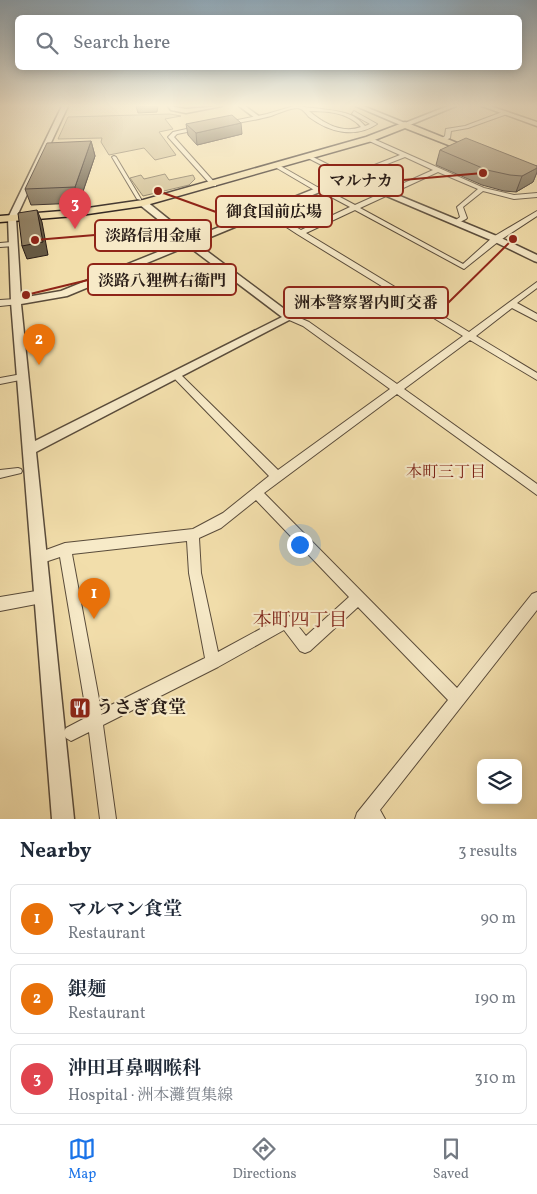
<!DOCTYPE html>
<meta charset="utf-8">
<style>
body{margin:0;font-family:Vollkorn,"Noto Serif JP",serif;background:#f2f2f3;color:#1f2937}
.controls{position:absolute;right:15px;bottom:15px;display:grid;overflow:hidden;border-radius:8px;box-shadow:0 2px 12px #0003}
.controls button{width:45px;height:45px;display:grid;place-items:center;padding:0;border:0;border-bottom:1px solid #e0e1e3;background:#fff;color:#1f2937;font:25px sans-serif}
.you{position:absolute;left:299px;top:544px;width:18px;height:18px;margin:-12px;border:4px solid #fff;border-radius:50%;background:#1a73e8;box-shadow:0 0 0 8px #1a73e833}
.badge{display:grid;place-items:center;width:32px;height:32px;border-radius:50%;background:#1a73e8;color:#fff;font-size:16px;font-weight:700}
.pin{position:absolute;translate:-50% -41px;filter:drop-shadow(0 1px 2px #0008)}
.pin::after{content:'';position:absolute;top:26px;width:18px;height:15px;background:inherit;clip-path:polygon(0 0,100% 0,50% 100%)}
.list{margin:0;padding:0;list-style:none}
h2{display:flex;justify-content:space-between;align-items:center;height:65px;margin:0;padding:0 20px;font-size:21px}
h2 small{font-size:16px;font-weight:400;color:#747a83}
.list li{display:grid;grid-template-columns:32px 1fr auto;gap:15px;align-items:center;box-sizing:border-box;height:70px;margin:0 10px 10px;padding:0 10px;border:1px solid #e0e1e3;border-radius:8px}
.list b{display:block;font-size:19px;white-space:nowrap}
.list p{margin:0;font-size:16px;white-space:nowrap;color:#747a83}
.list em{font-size:16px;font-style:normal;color:#747a83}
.icon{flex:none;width:28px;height:28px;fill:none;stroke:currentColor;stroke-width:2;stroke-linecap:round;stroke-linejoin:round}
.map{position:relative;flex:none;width:537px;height:819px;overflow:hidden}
.search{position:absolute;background:#fff;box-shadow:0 2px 12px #0003;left:15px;right:15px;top:15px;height:55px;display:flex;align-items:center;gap:12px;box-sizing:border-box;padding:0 18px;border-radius:8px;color:#747a83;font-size:19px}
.sheet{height:305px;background:#fff}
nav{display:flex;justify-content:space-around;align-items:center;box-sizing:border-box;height:70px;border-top:1px solid #e0e1e3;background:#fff;font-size:14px;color:#747a83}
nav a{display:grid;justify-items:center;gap:2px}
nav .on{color:#1a73e8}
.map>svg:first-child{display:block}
.green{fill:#cfbd92;stroke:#7b6c54}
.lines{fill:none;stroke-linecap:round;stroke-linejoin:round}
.pedestrian-casing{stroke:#5a4c3b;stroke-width:2}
.minor-casing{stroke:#5a4c3b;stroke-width:2}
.tertiary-casing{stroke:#5a4c3b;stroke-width:3}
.primary-casing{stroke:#271b16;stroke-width:3}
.pedestrian{fill:#f7eac8;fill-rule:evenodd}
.minor{fill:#f7eac8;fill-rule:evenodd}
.tertiary{fill:#f7eac8;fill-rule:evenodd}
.primary{fill:#f2deab;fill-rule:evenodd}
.wall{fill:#7d6e55;stroke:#271b16}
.shaded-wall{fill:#665a45;stroke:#271b16}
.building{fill:#918063;stroke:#271b16}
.labels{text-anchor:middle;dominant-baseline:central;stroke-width:4.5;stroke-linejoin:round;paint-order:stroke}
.neighbourhood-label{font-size:16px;fill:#7a1f14;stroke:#f7eac8}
.near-poi-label{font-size:18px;font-weight:bold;fill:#271b16;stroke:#f7eac8;text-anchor:start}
.near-neighbourhood-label{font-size:19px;fill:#7a1f14;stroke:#f7eac8}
.leader{fill:none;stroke:#8f2418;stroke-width:2}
.callout-dot{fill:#8f2418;stroke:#f7eac8;stroke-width:2}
.callout{fill:#f7eac8;stroke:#8f2418;stroke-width:2}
.callout-label{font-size:16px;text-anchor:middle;font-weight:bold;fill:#271b16}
</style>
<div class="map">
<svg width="537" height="819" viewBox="0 0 537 819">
<rect width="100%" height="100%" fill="#f2deab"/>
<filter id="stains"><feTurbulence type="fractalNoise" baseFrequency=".004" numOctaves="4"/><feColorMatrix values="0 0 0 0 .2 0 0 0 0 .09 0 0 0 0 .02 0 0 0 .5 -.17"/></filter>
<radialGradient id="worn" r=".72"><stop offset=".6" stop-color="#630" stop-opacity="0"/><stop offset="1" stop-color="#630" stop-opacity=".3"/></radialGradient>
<!-- green -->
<path class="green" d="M 170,114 L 181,116 L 165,119 L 173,129 L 159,132 L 176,155 L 155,160 L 144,148 L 109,155 L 101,142 L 102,138 L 58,139 L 68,117 Z
M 165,174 L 169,180 L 193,175 L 195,179 L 189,185 L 143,196 L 130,178 L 141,175 L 144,179 Z"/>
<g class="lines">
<!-- pedestrian casing -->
<g class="pedestrian-casing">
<path id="pedestrian" d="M 114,156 L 116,157 L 141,199 L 141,200 L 137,199 L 112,157 Z
M 18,468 L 21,469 L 22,471 L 21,473 L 0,478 L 0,470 Z"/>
</g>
<!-- minor casing -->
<g class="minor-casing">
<path id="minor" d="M 294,106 C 301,106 307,108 314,108 C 333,111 352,110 365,126 L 370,124 L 352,114 L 354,111 L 377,124 C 355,139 329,132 309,117 C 306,114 303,108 297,108 C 290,108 279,113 271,116 C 257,120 241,122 226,125 L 223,123 L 267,114 ZM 309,111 C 326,111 348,112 361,127 C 342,134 323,123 309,111 Z
M 505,111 L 507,114 L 468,128 L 451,131 L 450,138 L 442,142 L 439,140 L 445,136 L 446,129 L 465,126 Z
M 200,126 L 203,128 L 202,129 L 177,134 L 174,137 L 216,184 L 216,186 L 212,186 L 168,137 L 173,132 Z
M 369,137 L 484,188 L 514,195 L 537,193 L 537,197 L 514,199 L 483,191 L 463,207 L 467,218 L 466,219 L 456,224 L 453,222 L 460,217 L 457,207 L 478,189 L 438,172 L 360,208 L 463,264 L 493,237 L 537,211 L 537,216 L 499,241 L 464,269 L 355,210 L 306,233 L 469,332 L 537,282 L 537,288 L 517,303 L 537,314 L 537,321 L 512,308 L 476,336 L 537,373 L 537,380 L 470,340 L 404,389 L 537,484 L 537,495 L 397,394 L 264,493 L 457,688 L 532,594 L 537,592 L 537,610 L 380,810 L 385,819 L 355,819 L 357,813 L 448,700 L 358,607 L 310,651 L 305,653 L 300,651 L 284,630 L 218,667 L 103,725 L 116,819 L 100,819 L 89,732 L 71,741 L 66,738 L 63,733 L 66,728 L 87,717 L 60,557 L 39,564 L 35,562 L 33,558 L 35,554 L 65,543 L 193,529 L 223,513 L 269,476 L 173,377 L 171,375 L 173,373 L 179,373 L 278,470 L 390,389 L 303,326 L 287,319 L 287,315 L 293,315 L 309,322 L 397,384 L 463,336 L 297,234 L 262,211 L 267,210 L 301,230 L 350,207 L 320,191 L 316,191 L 275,167 L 274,166 L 277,164 L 319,188 L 323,188 L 355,205 L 433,170 L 405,157 L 349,179 L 306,157 L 311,156 L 349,175 L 400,155 L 367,140 L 366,139 ZM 256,500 L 349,597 L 306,636 L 291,617 L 286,615 L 218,652 L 201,573 L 199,538 L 221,528 ZM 187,541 L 189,573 L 205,658 L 101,710 L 72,554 Z
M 12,242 L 16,244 L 15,246 L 0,247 L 0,243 Z
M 16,299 L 20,302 L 19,304 L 0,306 L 0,300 Z
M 22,374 L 25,375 L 27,377 L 25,379 L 0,384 L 0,378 Z
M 42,590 L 47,592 L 49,597 L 47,602 L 0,611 L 0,597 Z"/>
</g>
<!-- tertiary casing -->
<g class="tertiary-casing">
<path id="tertiary" d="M 62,106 L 68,106 L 16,218 L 21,298 L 61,291 L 185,241 L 140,205 L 140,201 L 146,201 L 192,238 L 349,175 L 499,237 L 537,255 L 537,262 L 534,261 L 493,241 L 349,180 L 196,243 L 295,317 L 36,452 L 74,819 L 52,819 L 11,302 L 8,218 ZM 188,246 L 282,317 L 35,441 L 21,304 L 67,296 Z
M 168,106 L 186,109 L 222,106 L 186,113 L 171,110 Z
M 239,106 L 245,106 L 260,117 L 255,118 Z
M 356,106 L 363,106 L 405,123 L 448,106 L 456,106 L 405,127 Z
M 482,106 L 490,106 L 537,122 L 537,126 Z"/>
</g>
<!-- primary casing -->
<g class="primary-casing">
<path id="primary" d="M 405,122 L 477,151 L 469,153 L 405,128 L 372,141 L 143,206 L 74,216 L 0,222 L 0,216 L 74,210 L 143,200 L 366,137 Z"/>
</g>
<!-- pedestrian -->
<use href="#pedestrian" class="pedestrian"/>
<!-- minor -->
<use href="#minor" class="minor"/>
<!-- tertiary -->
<use href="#tertiary" class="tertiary"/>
<!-- primary -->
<use href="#primary" class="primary"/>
</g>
<!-- wall -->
<path class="wall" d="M 136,106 L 158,106 L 157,112 L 138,113 Z
M 186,124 L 242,134 L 197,145 L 188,135 Z
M 91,141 L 95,156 L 79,203 L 31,205 L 25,189 Z
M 440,150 L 537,166 L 537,172 L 533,182 L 516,192 L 504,191 L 482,185 L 436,165 Z"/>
<!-- shaded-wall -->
<path class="shaded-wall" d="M 241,123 L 242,134 L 197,145 L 196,133 Z
M 91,141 L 95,156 L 79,203 L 75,187 Z
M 537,168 L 537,172 L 533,182 L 516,192 L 522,176 Z
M 37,210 L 42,222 L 48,255 L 27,259 L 22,246 Z"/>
<!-- building -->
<path class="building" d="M 232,115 L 241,123 L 196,133 L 186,124 Z
M 466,138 L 537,166 L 537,168 L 522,176 L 510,175 L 487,170 L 440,150 Z
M 91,141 L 75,187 L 25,189 L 47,143 Z
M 37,210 L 43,242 L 22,246 L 18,213 Z"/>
<!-- sky -->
<linearGradient id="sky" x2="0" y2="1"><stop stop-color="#90aabb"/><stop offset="0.48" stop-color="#f9f0d9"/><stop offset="1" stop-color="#f9f0d9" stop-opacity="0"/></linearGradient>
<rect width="537" height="220" fill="url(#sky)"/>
<!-- icons -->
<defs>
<g id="restaurant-square" transform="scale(1.125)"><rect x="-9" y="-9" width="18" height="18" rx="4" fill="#8f2418" stroke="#f7eac8"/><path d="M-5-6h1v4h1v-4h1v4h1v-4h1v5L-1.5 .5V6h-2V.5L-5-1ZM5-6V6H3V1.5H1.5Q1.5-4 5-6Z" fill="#fff"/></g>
</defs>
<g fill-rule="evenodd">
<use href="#restaurant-square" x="80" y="708"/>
</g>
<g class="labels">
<!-- neighbourhood labels -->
<g class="neighbourhood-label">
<text x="446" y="473">本町三丁目</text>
</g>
<!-- near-poi labels -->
<g class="near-poi-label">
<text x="96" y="708">うさぎ食堂</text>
</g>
<!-- near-neighbourhood labels -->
<g class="near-neighbourhood-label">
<text x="300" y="621">本町四丁目</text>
</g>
</g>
<!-- callouts -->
<path class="leader" d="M483 173L403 180M158 191L216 212M35 240L95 235M26 295L88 280M513 239L448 303"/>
<g class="callout-dot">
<circle cx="483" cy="173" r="5"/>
<circle cx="158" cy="191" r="5"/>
<circle cx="35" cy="240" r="5"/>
<circle cx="26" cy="295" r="5"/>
<circle cx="513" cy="239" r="5"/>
</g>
<g class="callout">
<rect x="319" y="165" width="84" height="31" rx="5"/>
<rect x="216" y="196" width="116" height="31" rx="5"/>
<rect x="95" y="220" width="116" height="31" rx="5"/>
<rect x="88" y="264" width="148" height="31" rx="5"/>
<rect x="284" y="287" width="164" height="31" rx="5"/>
</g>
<g class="callout-label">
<text x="361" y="186">マルナカ</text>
<text x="274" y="217">御食国前広場</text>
<text x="153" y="241">淡路信用金庫</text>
<text x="162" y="286">淡路八狸桝右衛門</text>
<text x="366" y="308">洲本警察署内町交番</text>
</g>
<rect width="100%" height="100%" filter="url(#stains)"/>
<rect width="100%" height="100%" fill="url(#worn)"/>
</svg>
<div class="controls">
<button><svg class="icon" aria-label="layers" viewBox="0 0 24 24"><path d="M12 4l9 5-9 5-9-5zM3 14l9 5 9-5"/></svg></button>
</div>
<div class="you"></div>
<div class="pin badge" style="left:94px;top:619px;background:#e8710a">1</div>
<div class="pin badge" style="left:39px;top:365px;background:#e8710a">2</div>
<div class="pin badge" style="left:75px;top:229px;background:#e0444e">3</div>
<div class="search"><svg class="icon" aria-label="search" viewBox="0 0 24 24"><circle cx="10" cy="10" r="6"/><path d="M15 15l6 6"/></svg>Search here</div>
</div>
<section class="sheet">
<h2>Nearby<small>3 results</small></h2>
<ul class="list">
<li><span class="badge" style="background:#e8710a">1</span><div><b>マルマン食堂</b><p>Restaurant</p></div><em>90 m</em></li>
<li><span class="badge" style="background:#e8710a">2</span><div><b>銀麺</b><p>Restaurant</p></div><em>190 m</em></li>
<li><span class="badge" style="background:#e0444e">3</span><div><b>沖田耳鼻咽喉科</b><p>Hospital · 洲本灘賀集線</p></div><em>310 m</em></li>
</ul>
</section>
<nav>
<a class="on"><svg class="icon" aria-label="map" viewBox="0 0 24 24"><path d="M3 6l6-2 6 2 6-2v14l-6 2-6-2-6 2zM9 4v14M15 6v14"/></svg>Map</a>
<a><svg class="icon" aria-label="directions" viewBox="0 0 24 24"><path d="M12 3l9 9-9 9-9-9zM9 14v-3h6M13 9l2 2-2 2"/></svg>Directions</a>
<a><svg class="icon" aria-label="saved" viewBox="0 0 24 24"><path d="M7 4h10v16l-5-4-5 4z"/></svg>Saved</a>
</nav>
